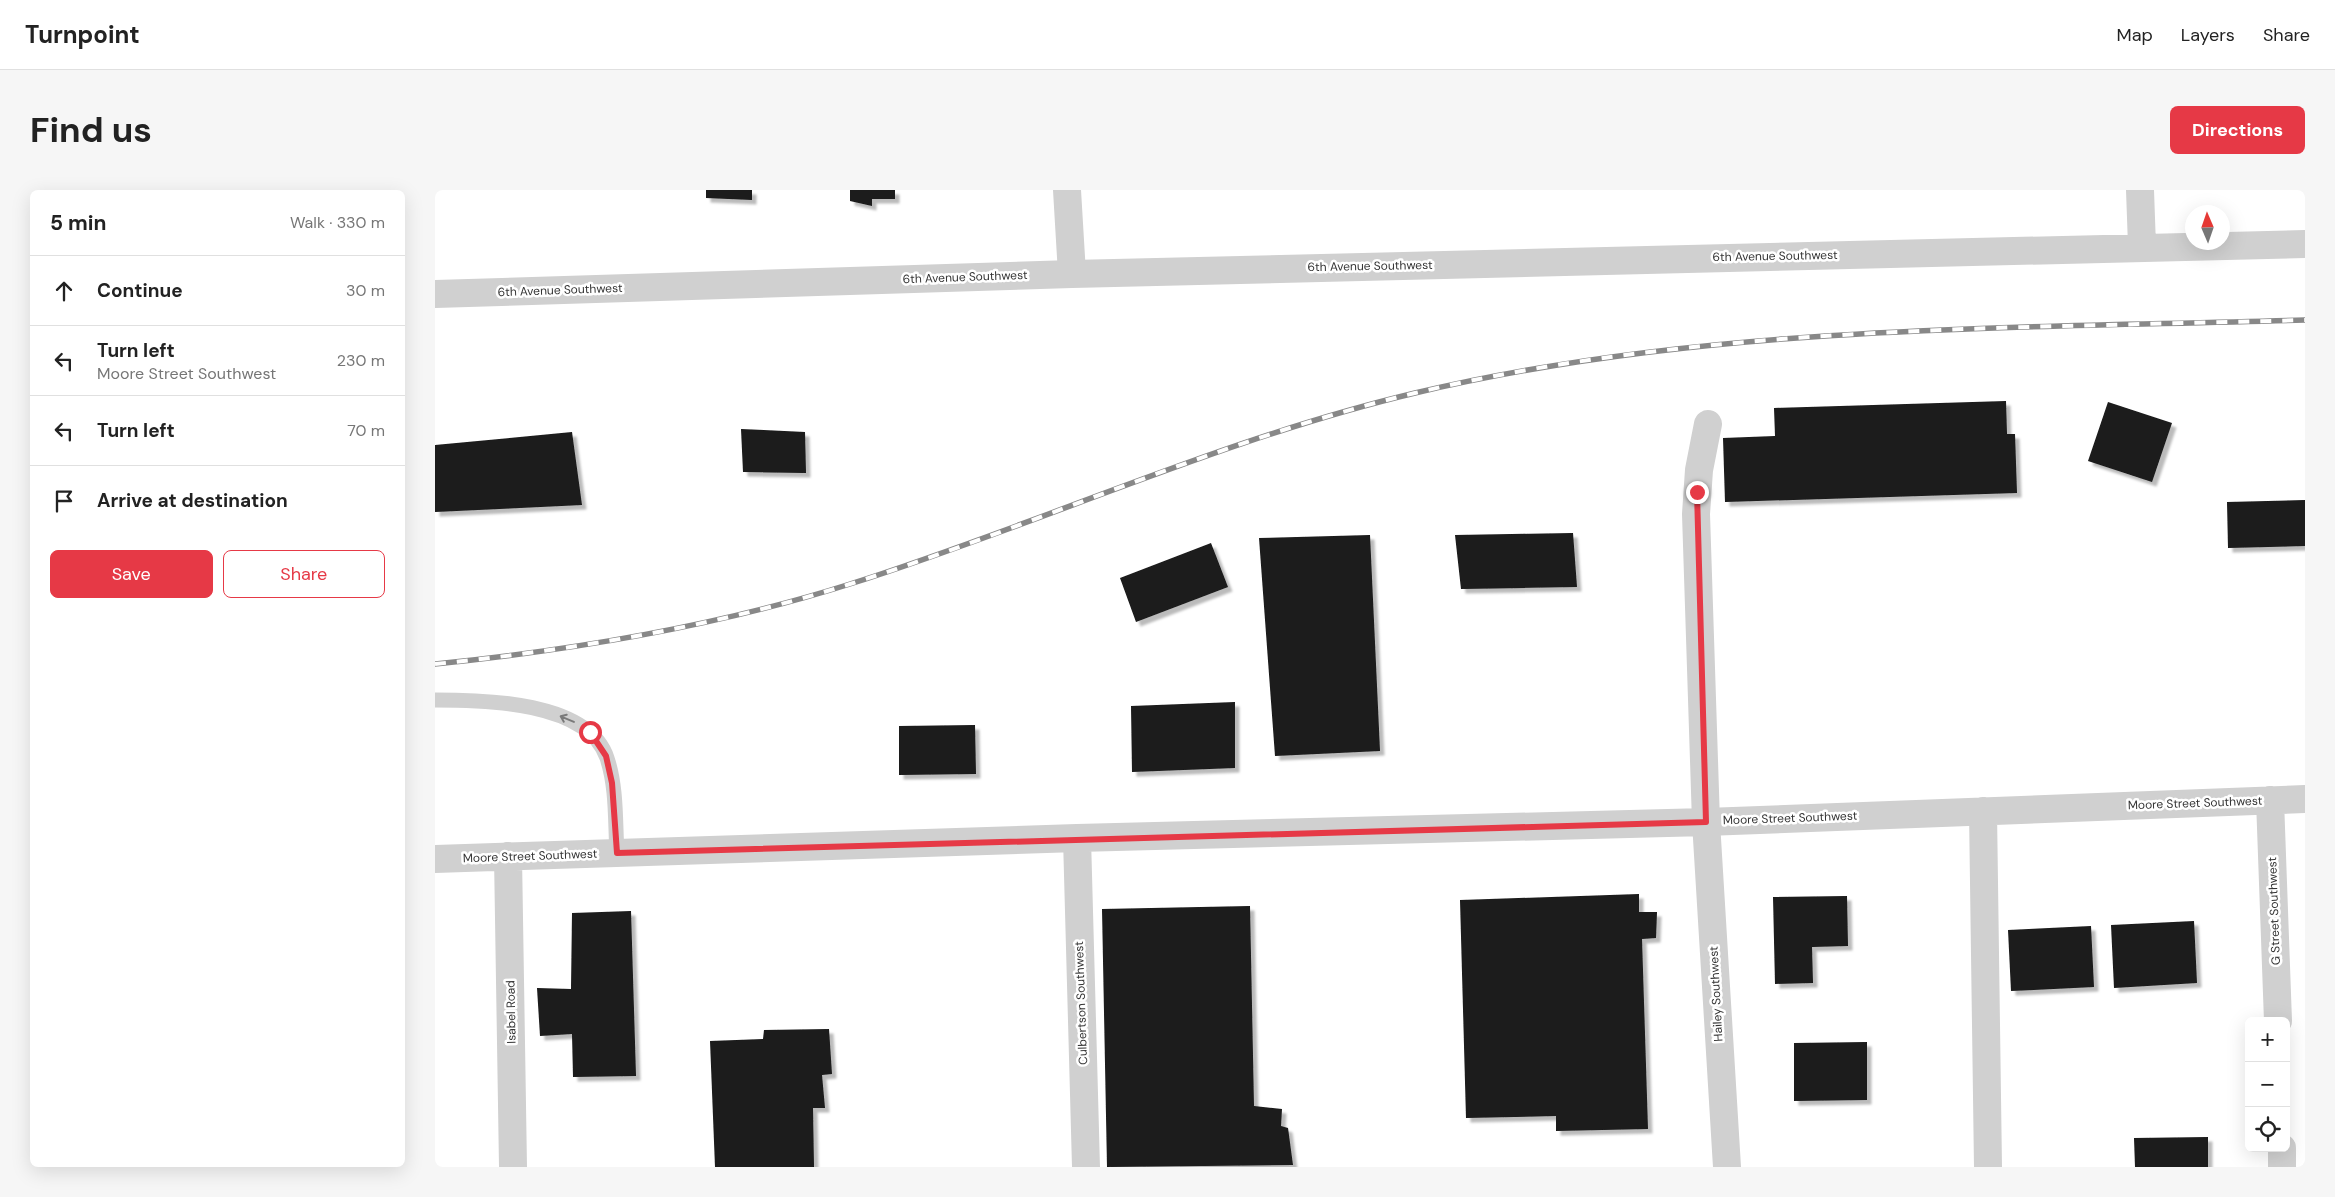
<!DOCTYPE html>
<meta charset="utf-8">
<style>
body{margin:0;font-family:"DM Sans",sans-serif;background:#f6f6f6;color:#222}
.controls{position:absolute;right:15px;bottom:15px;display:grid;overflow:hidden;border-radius:8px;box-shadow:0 5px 20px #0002}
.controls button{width:45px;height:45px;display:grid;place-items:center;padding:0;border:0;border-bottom:1px solid #e0e0e0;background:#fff;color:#222;font:25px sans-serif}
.compass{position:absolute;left:1750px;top:15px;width:45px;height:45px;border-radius:50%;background:#fff;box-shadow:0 5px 20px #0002;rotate:358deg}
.stop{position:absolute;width:15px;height:15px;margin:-11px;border:4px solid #e63946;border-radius:50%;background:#fff}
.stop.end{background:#e63946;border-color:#fff;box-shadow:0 1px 5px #0008}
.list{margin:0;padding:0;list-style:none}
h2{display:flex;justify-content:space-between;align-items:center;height:65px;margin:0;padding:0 20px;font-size:21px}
h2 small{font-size:16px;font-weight:400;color:#767676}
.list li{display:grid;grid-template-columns:32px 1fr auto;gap:15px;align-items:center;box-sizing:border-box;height:70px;padding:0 20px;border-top:1px solid #e0e0e0}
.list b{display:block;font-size:19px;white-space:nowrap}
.list p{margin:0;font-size:16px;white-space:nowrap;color:#767676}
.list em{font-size:16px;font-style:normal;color:#767676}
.actions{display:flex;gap:10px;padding:15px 20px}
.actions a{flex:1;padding:11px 0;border:1px solid #e63946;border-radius:8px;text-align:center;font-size:18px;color:#e63946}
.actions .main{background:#e63946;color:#fff}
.icon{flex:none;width:28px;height:28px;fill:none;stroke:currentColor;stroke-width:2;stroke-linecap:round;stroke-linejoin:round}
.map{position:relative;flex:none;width:1870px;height:977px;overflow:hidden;border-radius:8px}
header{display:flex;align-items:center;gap:30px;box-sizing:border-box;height:70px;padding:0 25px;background:#fff;border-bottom:1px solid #e0e0e0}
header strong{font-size:24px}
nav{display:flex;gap:28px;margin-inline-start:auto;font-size:18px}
.intro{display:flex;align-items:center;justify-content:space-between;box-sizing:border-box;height:120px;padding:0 30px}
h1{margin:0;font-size:35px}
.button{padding:12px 22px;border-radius:8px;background:#e63946;color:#fff;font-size:18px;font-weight:700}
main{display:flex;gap:30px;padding:0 30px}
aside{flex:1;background:#fff;border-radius:8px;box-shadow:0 5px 20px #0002}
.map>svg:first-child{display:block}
.building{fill:#1a1a1a;filter:url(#shadow)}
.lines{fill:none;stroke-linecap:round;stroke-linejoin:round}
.service{stroke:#d0d0d0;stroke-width:15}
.minor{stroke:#d0d0d0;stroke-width:28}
.rail-casing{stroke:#888;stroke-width:5.5}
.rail{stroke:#fff;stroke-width:4;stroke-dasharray:11;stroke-linecap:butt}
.oneway{stroke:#7a7a7a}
.route{stroke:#e63946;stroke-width:6}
.labels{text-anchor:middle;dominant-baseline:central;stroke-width:5;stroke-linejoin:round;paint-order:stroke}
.street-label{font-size:12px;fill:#333;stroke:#fff}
</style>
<header>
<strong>Turnpoint</strong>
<nav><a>Map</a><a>Layers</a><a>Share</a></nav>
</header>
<div class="intro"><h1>Find us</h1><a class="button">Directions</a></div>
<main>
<aside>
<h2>5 min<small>Walk · 330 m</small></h2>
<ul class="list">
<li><svg class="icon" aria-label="ahead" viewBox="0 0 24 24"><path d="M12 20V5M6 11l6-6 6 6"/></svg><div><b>Continue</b></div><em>30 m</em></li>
<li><svg class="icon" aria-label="left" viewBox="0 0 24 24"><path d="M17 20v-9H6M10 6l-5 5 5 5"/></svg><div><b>Turn left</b><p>Moore Street Southwest</p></div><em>230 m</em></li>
<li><svg class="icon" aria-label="left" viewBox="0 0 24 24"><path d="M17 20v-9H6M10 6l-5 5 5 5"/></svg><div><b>Turn left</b></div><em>70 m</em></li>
<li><svg class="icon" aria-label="arrive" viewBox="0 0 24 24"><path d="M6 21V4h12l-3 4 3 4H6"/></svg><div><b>Arrive at destination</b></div></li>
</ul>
<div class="actions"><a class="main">Save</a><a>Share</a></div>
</aside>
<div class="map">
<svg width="1870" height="977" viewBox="0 0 1870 977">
<defs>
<filter id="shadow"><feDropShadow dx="4.5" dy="4.5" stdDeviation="1" flood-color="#0004"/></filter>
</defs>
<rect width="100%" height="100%" fill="#fff"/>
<!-- building -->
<path class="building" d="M 271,0 L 317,0 L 317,10 L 271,8 Z
M 415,0 L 460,0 L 460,9 L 437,9 L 437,16 L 415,11 Z
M 1571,211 L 1572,244 L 1580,244 L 1582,303 L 1290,312 L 1288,248 L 1340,246 L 1339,218 Z
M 1673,212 L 1737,233 L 1717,292 L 1653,271 Z
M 306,239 L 370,242 L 371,283 L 308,282 Z
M 137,242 L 147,315 L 0,322 L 0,255 Z
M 1870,310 L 1870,356 L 1793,358 L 1792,312 Z
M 1138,343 L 1142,397 L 1026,399 L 1020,345 Z
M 935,345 L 945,561 L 840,566 L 824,348 Z
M 776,353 L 793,397 L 701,432 L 685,388 Z
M 800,512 L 800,578 L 697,582 L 696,516 Z
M 540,535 L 541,584 L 464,585 L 464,536 Z
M 1204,704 L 1204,722 L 1222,722 L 1221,748 L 1207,749 L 1213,939 L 1121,941 L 1121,926 L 1031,928 L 1025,710 Z
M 1412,706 L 1413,756 L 1377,757 L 1378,793 L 1340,794 L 1338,707 Z
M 815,716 L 819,916 L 847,919 L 846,936 L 853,938 L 858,975 L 672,977 L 667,719 Z
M 196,721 L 201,886 L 138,887 L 137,844 L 105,846 L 102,798 L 136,799 L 137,723 Z
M 1759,731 L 1762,793 L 1679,798 L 1676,735 Z
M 1656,736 L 1659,797 L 1576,801 L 1573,740 Z
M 394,839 L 397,884 L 387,885 L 390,918 L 378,918 L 379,977 L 280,977 L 275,851 L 328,849 L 329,840 Z
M 1432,852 L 1432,910 L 1359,911 L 1359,853 Z
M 1773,947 L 1773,977 L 1700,977 L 1699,948 Z"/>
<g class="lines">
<!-- service -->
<path class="service" d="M 0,510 C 49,510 153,511 172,568 C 182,598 180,632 182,663"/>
<!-- minor -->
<path class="minor" d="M 632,0 L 637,84
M 1705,0 L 1707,56
M 0,104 L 637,84 L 1870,54
M 1273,234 L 1264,280 L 1261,324 L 1271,632 L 1292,977
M 1835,610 L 1843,831
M 1548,621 L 1553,977
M 642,648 L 651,977
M 73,666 L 78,977
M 0,669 L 642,648 L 1271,632 L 1870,609
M 1847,958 L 1847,977"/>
<!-- rail casing -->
<g class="rail-casing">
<path id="rail" d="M 0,474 C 138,460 283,436 415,394 C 605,334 786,249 980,203 C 1271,134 1573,139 1870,130"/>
</g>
<!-- rail -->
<use href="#rail" class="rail"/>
</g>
<!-- one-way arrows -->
<defs><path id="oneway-shaft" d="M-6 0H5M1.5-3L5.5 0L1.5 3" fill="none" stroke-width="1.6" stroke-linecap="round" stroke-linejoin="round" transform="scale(1.25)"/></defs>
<use class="oneway" href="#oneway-shaft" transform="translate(132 529) rotate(-157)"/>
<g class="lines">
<!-- route -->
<path class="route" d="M 155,542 L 171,566 L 177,593 L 182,663 L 1271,632 L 1262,302"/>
</g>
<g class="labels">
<!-- street labels -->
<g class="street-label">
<text transform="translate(1340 66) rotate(-1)">6th Avenue Southwest</text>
<text transform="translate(935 76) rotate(-1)">6th Avenue Southwest</text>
<text transform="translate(530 87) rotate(-2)">6th Avenue Southwest</text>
<text transform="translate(125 100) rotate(-2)">6th Avenue Southwest</text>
<text transform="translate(1760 613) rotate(-2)">Moore Street Southwest</text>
<text transform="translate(1355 628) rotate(-2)">Moore Street Southwest</text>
<text transform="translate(95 666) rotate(-2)">Moore Street Southwest</text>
<text transform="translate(1839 721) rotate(-92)">G Street Southwest</text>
<text transform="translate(1281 804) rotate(-93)">Hailey Southwest</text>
<text transform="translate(646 813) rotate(-92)">Culbertson Southwest</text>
<text transform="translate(76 822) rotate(-91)">Isabel Road</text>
</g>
</g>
</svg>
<div class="controls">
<button>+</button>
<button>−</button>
<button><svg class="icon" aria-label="locate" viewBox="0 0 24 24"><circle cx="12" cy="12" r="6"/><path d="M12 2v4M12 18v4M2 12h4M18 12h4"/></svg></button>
</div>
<svg class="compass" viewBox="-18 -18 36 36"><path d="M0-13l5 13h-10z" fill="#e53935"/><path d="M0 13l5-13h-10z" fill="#767676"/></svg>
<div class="stop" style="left:155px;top:542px"></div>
<div class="stop end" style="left:1262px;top:302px"></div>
</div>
</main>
